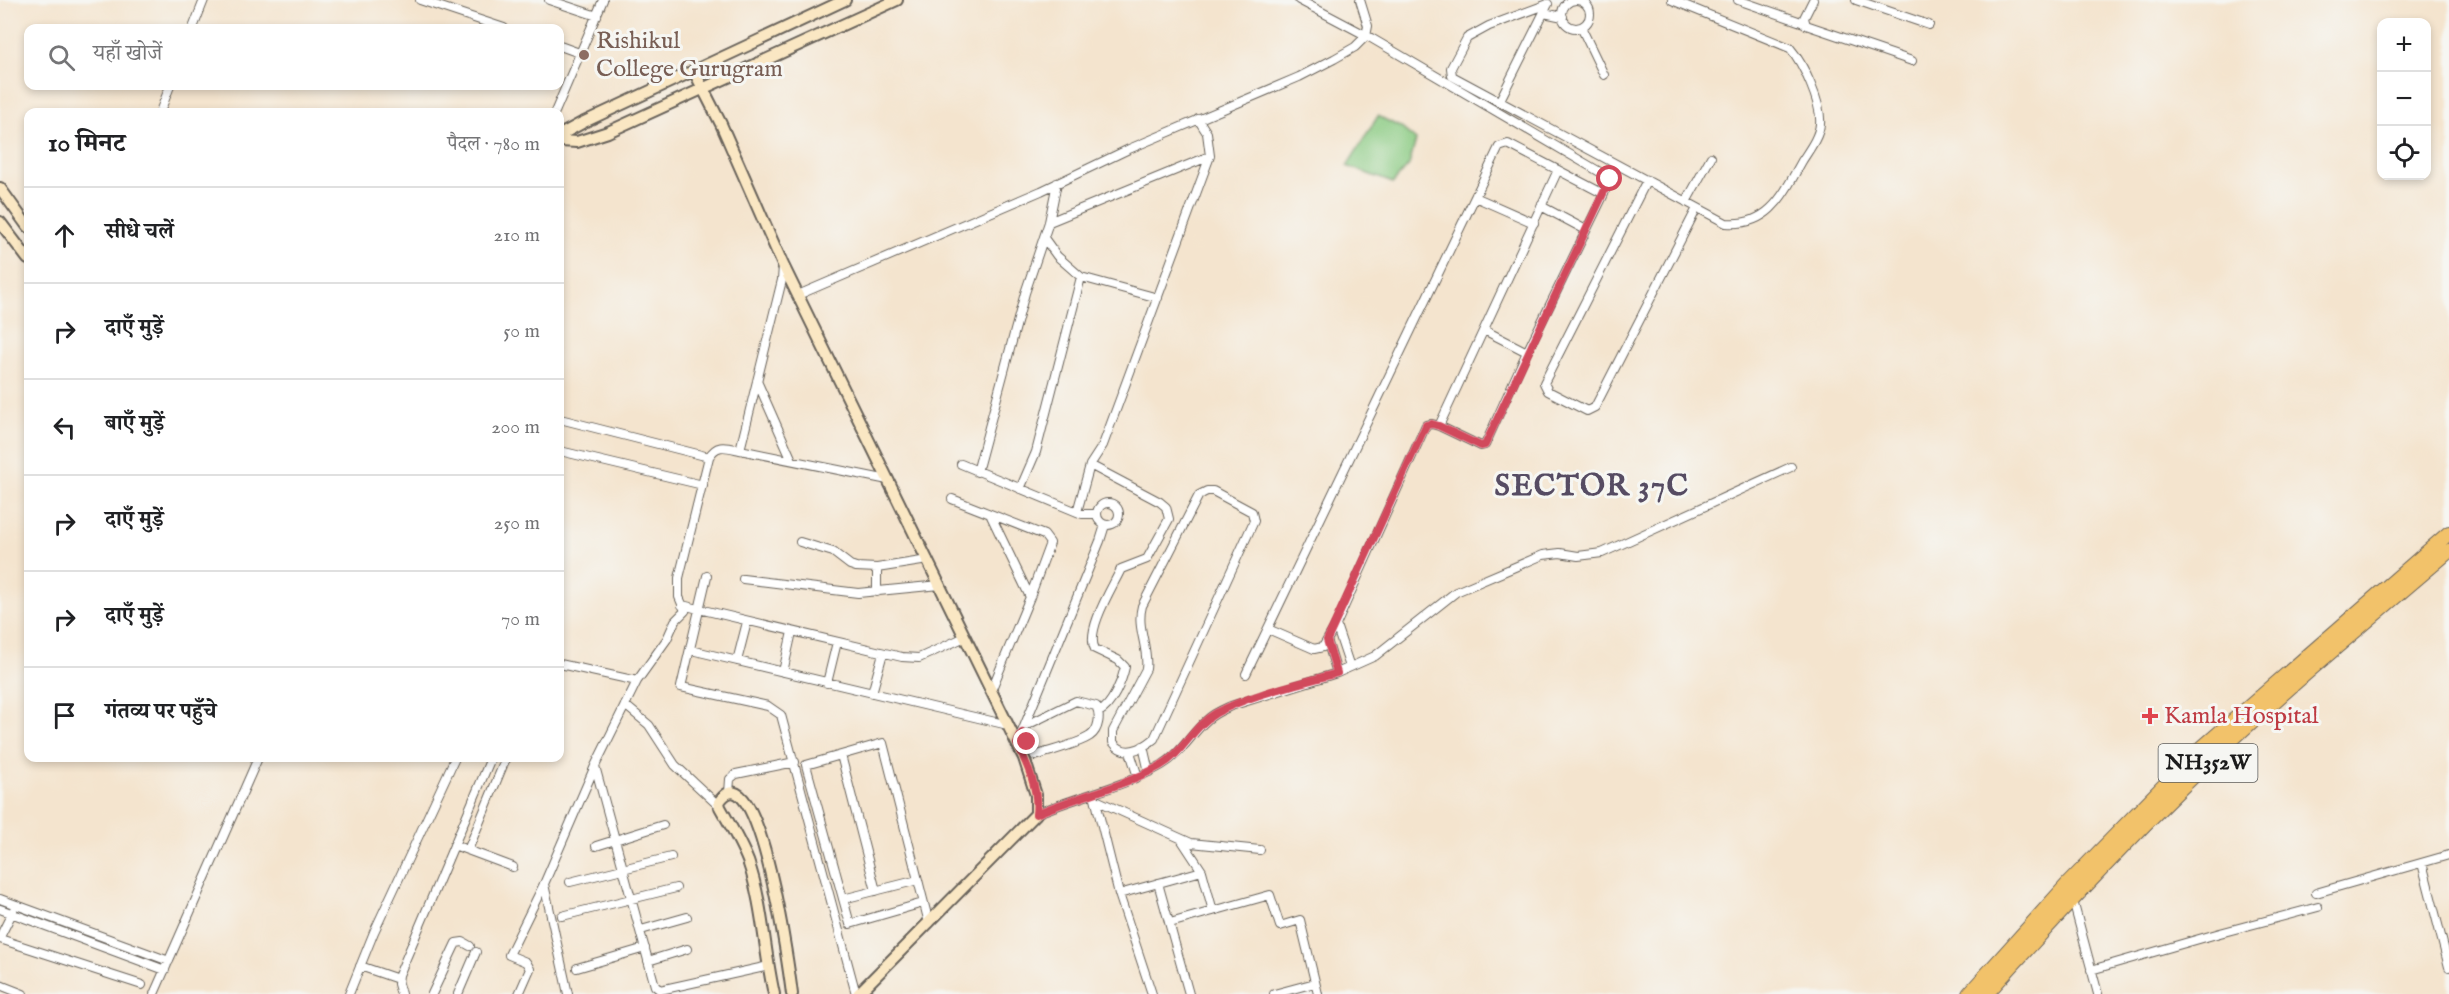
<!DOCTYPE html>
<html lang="hi">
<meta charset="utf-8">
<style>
body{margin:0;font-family:"IM FELL English","Noto Serif Devanagari",serif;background:#f2f2f2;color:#202124}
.controls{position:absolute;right:18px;top:18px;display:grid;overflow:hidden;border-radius:12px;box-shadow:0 3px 9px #0003}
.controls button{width:54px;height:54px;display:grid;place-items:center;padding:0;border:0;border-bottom:2px solid #e0e0e0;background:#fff;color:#202124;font:30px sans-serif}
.stop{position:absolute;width:18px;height:18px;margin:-14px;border:4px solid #d1495b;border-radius:50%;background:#fff}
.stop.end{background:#d1495b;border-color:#fff;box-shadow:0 2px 6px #0008}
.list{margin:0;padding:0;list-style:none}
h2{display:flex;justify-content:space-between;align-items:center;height:78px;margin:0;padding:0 24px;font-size:26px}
h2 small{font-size:20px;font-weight:400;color:#757577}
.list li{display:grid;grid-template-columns:39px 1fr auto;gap:18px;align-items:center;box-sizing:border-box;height:96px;padding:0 24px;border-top:2px solid #e0e0e0}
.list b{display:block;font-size:22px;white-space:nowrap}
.list em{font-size:20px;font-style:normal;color:#757577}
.icon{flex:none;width:33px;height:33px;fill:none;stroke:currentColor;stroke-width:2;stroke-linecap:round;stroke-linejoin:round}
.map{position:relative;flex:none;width:2449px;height:994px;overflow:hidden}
.search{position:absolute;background:#fff;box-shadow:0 3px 9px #0003;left:24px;top:24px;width:540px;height:66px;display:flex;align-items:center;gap:15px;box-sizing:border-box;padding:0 21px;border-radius:12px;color:#757577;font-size:22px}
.panel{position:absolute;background:#fff;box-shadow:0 3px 9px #0003;left:24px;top:108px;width:540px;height:654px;border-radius:12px}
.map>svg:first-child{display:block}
.green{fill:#89ca81;stroke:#52734e;stroke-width:1.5}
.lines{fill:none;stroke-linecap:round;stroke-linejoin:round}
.street-casing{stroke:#68625a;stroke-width:10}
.secondary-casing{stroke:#68625a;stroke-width:14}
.highway-casing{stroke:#68625a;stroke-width:16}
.street{stroke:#fff;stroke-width:8}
.secondary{stroke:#fae7c3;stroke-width:10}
.highway{stroke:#f2c26a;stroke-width:14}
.route{stroke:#d1495b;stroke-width:8}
.education-dot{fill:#8d6e63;stroke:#f6f6f2;stroke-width:2}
.health-dot{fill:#e0444e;stroke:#f6f6f2;stroke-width:2}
.labels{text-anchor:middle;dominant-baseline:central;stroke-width:6;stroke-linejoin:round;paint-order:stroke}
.shield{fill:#f6f6f2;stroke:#5d5d5c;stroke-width:1.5}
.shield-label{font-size:22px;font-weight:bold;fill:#1c1c1c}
.education-label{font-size:24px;fill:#785e54;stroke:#f6f6f2;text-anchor:start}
.health-label{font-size:24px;fill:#be3a42;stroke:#f6f6f2;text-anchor:start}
.district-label{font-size:30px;font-weight:bold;letter-spacing:1.5px;fill:#564c63;stroke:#f6f6f2}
</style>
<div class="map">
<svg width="2449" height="994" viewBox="0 0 2449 994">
<rect width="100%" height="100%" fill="#f6f6f2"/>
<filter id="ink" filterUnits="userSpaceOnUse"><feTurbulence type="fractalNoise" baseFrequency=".0167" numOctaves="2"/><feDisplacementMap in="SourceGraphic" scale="12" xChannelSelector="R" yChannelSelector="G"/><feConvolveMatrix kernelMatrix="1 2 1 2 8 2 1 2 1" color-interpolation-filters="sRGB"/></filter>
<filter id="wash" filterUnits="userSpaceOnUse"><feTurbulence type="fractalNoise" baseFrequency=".008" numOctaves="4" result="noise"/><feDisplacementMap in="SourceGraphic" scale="24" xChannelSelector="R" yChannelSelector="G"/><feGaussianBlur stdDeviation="1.35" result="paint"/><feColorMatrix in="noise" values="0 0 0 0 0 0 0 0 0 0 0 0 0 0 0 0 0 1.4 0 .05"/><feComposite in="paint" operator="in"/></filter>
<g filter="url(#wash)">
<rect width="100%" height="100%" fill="#f4e4ce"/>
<!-- green -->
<path class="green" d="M 1378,116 L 1400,127 L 1416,140 L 1409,165 L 1393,183 L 1347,166 Z"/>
</g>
<g filter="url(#ink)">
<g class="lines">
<!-- street casing -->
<g class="street-casing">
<path id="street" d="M 420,0 L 504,28
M 549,0 L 597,16
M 1299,0 L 1371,38 L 1605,175 L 1609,179 L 1604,194
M 1738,0 L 1804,23
M 1813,0 L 1804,18 L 1806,25 L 1912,61
M 1856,0 L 1929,25
M1562 14a14 14 0 1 1 28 0a14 14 0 1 1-28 0Z
M 1548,4 L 1489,26 L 1467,38 L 1451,68 L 1452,76 L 1726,223 C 1770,227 1784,193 1802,161 C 1809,150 1819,137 1820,124 C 1822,104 1803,63 1790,48 L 1672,0
M 1544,13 L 1563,17
M 1581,27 L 1604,75
M 193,28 L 204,0
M 560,46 L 582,54
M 1499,102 L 1548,4
M 160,112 L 170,86
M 555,112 L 603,0
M 1647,180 L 1544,383 L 1548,391 L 1587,411 L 1595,407 L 1697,208
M 1475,197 L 1534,223
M 1686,202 L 1711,157
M 1541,206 L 1586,230
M 1049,222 L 1210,156
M 1044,238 L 1057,256 L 1081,277 L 1158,298
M 798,295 L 1041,191 L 1129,149 L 1299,77 L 1334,59 L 1355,47 L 1366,36 L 1368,26 L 1360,0
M 1484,330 L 1527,352
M 757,381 L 792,460
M 560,419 L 709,457
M 1439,426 L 1558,170
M 740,450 L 888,480
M 560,451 L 703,485
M 961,464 L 1082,514 L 1097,514
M 1090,465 L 1160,502 L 1166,507 L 1169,519 L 1147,559 L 1121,569 C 1112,588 1085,631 1095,649 L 1118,660 L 1125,667 C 1122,681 1112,706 1099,712
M 977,472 L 1025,293 L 1049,222 L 1057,183
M 1020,489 L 1036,452 L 1081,277
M 1207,491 L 1213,491 L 1252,512 L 1254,521 L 1154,739 C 1142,749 1124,758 1113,742 L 1113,731 L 1146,669 C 1149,647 1136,628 1142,606 L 1199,495 Z
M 952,499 L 1044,535 L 1050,543 L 1030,597 L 991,691
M1097 514a11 11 0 1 1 22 0a11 11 0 1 1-22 0Z
M 1077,512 L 1090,465 L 1103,445 L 1210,156 L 1207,133 L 1198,119
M 991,516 L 1030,597
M 800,542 L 833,552 L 850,565 L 856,567 L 877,568 L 928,560
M 877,568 L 877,592
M 707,576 L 681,687 L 768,706 L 781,715 L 856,994
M 743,579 L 858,593 L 940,585
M 682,605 L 902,657 L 919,658 L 965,637
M 1336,625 L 1350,667
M 1327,640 L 1337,673
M 691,650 L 1008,725
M 737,661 L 747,622
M 560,664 L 637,681
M 783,672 L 792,632
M 1246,674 L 1475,197 L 1499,147 L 1508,144 L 1604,194 L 1527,352 L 1485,445 L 1481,446 L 1439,426 L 1432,424 L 1426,425 L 1336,625 L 1323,647 L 1314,649 L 1268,629
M 827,683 L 837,642
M 872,693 L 883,653
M 625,705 L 649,725 L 675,765 L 720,807
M 1022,733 L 1035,756 C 1049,751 1079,744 1090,736 C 1099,730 1101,715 1096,706 L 1076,701 L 1025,726
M 1017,744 L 1100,541 L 1105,525
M 1143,746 L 1149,772
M 1130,752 L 1138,777
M 841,755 L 876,891
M 595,766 L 655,986 L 660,990 L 769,966
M 729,793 L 730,779 L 736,774 L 795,762
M 1094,794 L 1119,894 L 1152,994
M 1096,800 L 1191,843 L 1260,850
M 1036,814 C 1078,796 1122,788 1162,765 C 1181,754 1191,734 1207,720 C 1214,713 1222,710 1231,706 L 1337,673 L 1375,656 L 1456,592 L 1543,555 L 1560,553 L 1578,556 L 1602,553 L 1791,467
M 1181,839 L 1202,871 L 1213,911
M 454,845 L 513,867
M 596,846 L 663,825
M 468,850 L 506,758
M 2422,863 L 2449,967
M 570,882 L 671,857
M 1158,883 L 1189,994
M 544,884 L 568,994
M 2316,893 L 2449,855
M 1119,894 L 1202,871
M 2072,897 L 2098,994
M 0,899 L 169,961
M 843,899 L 918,880
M 923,903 L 850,924 L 806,765 L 883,743 L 929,923
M 0,909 L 165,970
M 562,916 L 676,888
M 1170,923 L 1270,895 L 1280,926 L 1300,920 L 1318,994
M 641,930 L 687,917
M 0,937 L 13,911
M 0,939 L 142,985
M 648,961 L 687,949
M 360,966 L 398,979
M 577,968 L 645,948
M 2091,970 L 2220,933 L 2318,907
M 0,985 L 23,994
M 154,994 L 258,758
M 349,994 L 374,932 L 455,758
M 401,994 L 398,984 L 399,975 L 491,758
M 432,994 L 456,943 L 463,942 L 470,946
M 458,994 L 476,952
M 519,994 L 530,969 L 526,962 L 509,955 L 544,884 L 595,766 L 637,681 L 667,639 L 675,621 L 685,611 L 679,597 L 679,578 L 709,457 C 717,443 726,447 740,450 L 782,280 L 783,266
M 1274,994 L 1315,983"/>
</g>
<!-- secondary casing -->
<g class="secondary-casing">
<path id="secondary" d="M 694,71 L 721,124 L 783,265 L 1024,758 L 1036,795 L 1036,814 L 858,994
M 560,135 L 582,123 L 845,0
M 560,141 L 577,142 L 608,132 L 897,0
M 0,188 L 28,227
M 0,222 L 28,259
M 774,994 C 764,950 763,904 748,861 C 740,841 730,825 720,807 L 719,802 C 759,742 790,978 792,994"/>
</g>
<!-- highway casing -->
<g class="highway-casing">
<path id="highway" d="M 1969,994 L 2067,885 L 2195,754 L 2449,533
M 1986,994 C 2049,924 2113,855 2180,789 C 2265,705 2358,629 2449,551"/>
</g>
<!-- street -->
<use href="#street" class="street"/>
<!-- secondary -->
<use href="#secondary" class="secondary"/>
<!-- highway -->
<use href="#highway" class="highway"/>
</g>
</g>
<g class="lines" filter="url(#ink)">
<!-- route -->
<path class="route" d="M 1027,742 L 1022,733 L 1017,744 C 1028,766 1039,789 1036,814 C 1077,796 1121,788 1160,766 C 1183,753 1193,726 1216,713 C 1251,694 1299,684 1337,673 L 1327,640 L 1426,425 L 1432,424 L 1439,426 L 1481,446 L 1485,445 L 1610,179"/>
</g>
<!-- markers -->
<circle class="education-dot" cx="584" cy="55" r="6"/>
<path class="health-dot" d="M2147 707h6v6h6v6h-6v6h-6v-6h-6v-6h6z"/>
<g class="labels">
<!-- shield labels -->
<rect class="shield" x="2158.5" y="744" width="99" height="38" rx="4.5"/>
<g class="shield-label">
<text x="2208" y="763">NH352W</text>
</g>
<!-- education labels -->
<g class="education-label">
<text x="596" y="41">Rishikul<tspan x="596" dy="28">College Gurugram</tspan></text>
</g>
<!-- health labels -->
<g class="health-label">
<text x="2164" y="716">Kamla Hospital</text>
</g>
<!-- district labels -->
<g class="district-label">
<text x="1592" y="487">SECTOR 37C</text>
</g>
</g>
</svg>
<div class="controls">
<button>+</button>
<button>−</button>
<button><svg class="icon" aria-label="locate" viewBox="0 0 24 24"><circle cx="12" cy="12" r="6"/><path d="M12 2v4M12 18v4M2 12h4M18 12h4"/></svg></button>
</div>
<div class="stop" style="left:1610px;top:179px"></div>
<div class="stop end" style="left:1027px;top:742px"></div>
<div class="search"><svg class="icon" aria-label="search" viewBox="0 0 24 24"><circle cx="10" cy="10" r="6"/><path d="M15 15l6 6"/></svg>यहाँ खोजें</div>
<section class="panel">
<h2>10 मिनट<small>पैदल · 780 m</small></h2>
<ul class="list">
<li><svg class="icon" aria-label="ahead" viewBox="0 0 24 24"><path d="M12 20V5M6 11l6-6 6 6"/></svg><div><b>सीधे चलें</b></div><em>210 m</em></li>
<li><svg class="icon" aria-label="right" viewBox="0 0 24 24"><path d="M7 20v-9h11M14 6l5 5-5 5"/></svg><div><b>दाएँ मुड़ें</b></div><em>50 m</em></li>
<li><svg class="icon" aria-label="left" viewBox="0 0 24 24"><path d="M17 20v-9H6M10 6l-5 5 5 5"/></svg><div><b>बाएँ मुड़ें</b></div><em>200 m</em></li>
<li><svg class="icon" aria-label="right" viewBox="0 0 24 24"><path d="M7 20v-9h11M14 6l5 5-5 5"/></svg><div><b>दाएँ मुड़ें</b></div><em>250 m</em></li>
<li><svg class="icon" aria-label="right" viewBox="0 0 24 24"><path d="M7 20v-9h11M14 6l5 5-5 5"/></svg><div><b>दाएँ मुड़ें</b></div><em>70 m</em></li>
<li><svg class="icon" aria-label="arrive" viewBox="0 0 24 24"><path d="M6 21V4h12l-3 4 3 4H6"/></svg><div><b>गंतव्य पर पहुँचे</b></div></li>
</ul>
</section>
</div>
